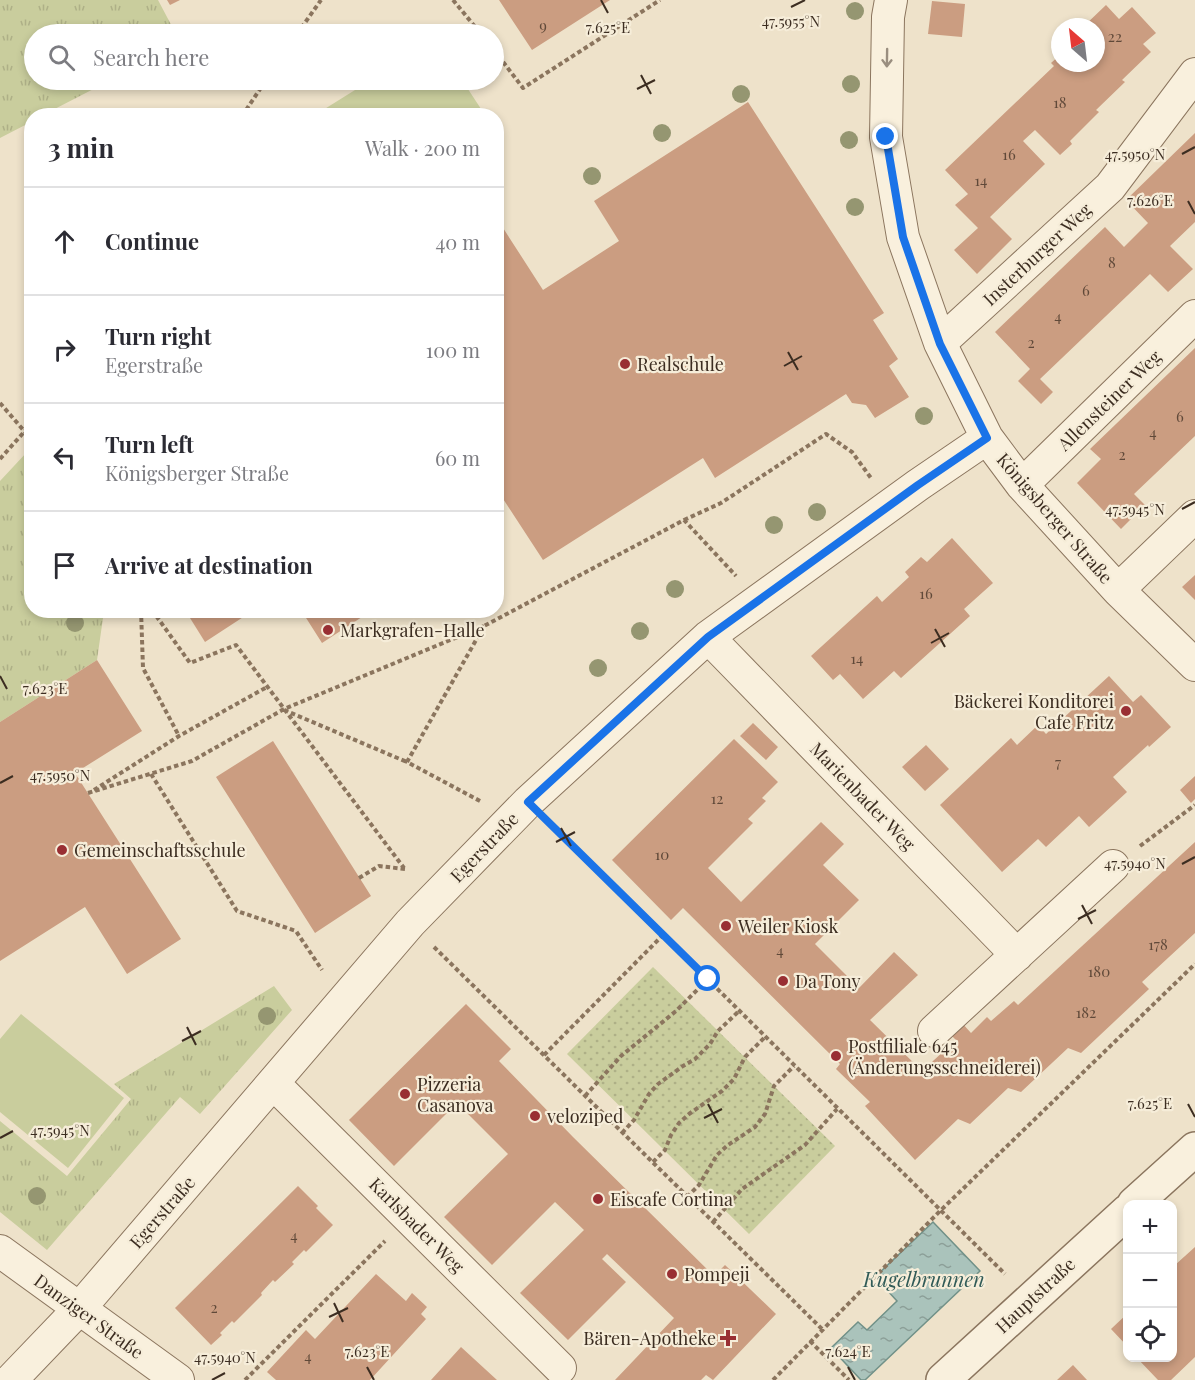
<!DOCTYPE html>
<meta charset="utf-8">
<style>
body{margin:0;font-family:"Playfair Display",serif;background:#f2f2f3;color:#2b2b33}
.controls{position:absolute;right:18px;bottom:18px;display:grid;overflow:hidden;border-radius:12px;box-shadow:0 3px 9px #0003}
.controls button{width:54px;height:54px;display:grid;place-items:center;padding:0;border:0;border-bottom:2px solid #e1e1e2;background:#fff;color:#2b2b33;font:30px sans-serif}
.compass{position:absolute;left:1051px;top:18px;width:54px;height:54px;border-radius:50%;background:#fff;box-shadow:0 3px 9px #0003;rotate:332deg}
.stop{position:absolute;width:18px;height:18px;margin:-14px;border:4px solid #1a73e8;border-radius:50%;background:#fff}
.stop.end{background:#1a73e8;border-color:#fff;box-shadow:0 2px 6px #0008}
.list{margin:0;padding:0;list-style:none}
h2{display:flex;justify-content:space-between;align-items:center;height:78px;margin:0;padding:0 24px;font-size:26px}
h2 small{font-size:20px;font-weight:400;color:#7c7c81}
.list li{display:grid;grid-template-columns:39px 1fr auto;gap:18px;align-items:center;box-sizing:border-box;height:108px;padding:0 24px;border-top:2px solid #e1e1e2}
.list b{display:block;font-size:22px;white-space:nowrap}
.list p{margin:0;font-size:20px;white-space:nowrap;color:#7c7c81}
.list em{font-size:20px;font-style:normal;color:#7c7c81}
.icon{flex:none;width:33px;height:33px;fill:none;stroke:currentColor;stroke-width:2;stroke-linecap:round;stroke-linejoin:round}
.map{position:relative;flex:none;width:1195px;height:1380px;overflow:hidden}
.search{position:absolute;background:#fff;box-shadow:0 3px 9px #0003;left:24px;top:24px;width:480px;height:66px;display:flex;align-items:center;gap:15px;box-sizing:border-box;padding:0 21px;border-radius:33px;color:#7c7c81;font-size:22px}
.panel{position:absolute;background:#fff;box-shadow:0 3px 9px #0003;left:24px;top:108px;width:480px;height:510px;border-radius:24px}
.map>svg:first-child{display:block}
.grass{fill:url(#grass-tufts)}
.park{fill:url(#park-dots)}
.garden{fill:#c9cd9d}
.water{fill:url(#water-ripples);stroke:#719188;stroke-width:1.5}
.building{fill:#cb9d81}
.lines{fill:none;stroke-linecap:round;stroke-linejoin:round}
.minor-casing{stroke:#8b755e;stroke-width:34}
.tertiary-casing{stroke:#8b755e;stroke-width:36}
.path{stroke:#8b755e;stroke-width:4;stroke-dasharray:4.5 3;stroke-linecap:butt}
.minor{stroke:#f9f0dd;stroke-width:32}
.tertiary{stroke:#f9f0dd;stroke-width:33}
.tree{fill:#959671}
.oneway{stroke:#9a8e7f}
.route{stroke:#1a73e8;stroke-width:8}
.ticks{fill:none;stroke:#3c2d21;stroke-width:2}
.poi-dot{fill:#992f33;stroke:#f6edd9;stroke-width:2}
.labels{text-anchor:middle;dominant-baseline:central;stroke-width:4.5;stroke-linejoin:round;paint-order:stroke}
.number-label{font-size:15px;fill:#604939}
.street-label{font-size:18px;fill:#3c2d21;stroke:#f6edd9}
.poi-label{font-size:18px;fill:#3c2d21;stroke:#f6edd9;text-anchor:start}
.water-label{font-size:20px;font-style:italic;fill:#315b57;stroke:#f6edd9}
.ticks-label{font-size:15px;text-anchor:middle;fill:#3c2d21;stroke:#f6edd9;stroke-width:4.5;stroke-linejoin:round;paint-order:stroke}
</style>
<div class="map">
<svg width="1195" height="1380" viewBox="0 0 1195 1380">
<defs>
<pattern id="grass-tufts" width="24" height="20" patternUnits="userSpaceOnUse" patternTransform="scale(1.5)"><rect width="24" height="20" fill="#c9cd9d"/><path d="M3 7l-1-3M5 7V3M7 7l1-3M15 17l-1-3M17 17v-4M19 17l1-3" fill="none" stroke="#aeb087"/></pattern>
<pattern id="park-dots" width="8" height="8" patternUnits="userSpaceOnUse" patternTransform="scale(1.5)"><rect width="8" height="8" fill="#c9cd9d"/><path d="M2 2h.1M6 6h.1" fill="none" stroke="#aeb087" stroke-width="1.8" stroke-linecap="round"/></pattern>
<pattern id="water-ripples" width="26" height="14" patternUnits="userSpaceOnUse" patternTransform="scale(1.5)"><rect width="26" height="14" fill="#aac3bb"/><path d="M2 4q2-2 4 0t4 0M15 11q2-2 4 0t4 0" fill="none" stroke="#8c9f98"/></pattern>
</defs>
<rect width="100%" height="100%" fill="#eee2ca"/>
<!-- grass -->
<path class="grass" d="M 0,0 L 158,0 L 176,34 L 34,34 L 34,80 L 111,80 L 43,115 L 32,116 L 31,122 L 0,138 Z
M 27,452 L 32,459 L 32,610 L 104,611 L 97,660 L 0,722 L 0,481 Z
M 274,986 L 292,1010 L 200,1114 L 180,1097 L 47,1250 L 0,1212 L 0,1121 L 67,1176 L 131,1099 L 114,1084 Z"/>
<!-- park -->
<path class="park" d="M 653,967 L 835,1146 L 749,1234 L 567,1054 Z"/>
<!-- garden -->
<path class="garden" d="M 371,80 L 462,80 L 485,115 L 315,115 Z
M 21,1014 L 124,1098 L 68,1168 L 0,1112 L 0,1039 Z"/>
<!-- water -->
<path class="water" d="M 933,1222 L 980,1271 L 865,1380 L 861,1380 L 831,1348 L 858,1322 L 867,1330 L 897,1301 L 875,1277 Z"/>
<!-- building -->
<path class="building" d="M 167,0 L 180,0 L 170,5 Z
M 499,0 L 610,0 L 532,50 Z
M 932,1 L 965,4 L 962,37 L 928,34 Z
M 1106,5 L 1119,19 L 1132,7 L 1156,33 L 1143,44 L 1151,52 L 1122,80 L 1125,82 L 1096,110 L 1099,112 L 1070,141 L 1072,144 L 1060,155 L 1035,130 L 1023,141 L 1045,164 L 990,217 L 1012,239 L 977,274 L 954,250 L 978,228 L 955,205 L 968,194 L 945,170 L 1054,66 L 1051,63 L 1060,55 L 1060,63 L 1096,63 L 1096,27 L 1083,27 Z
M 748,102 L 884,313 L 873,320 L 898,359 L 889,366 L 909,397 L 875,418 L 866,405 L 852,403 L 846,394 L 715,478 L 703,458 L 543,560 L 496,488 L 496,217 L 543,290 L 619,241 L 594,201 Z
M 1195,133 L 1195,222 L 1170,246 L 1193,269 L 1168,292 L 1150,274 L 1040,379 L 1053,392 L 1041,404 L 1018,381 L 1030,369 L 995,332 L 1105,227 L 1124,247 L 1148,223 L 1126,200 Z
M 1195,348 L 1195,436 L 1134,494 L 1145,505 L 1121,529 L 1077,483 L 1101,459 L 1090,449 Z
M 952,538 L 993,583 L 964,609 L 970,616 L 901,678 L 894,671 L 863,699 L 840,674 L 833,680 L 811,656 L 877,596 L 882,602 L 909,577 L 905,572 L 921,557 L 927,562 Z
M 1195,575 L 1195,600 L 1182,587 Z
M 185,610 L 254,610 L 205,642 Z
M 301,610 L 358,610 L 362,617 L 322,643 Z
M 97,660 L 142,731 L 75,773 L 181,939 L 127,974 L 85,907 L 0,961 L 0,722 Z
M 1109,676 L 1133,702 L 1141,695 L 1171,727 L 1149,747 L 1148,745 L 1113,777 L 1127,792 L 1089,827 L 1079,816 L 1046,847 L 1038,839 L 1002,872 L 940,805 L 1011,738 L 1017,745 L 1038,725 L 1046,734 Z
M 753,723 L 778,747 L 766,760 L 740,736 Z
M 734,739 L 778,782 L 762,798 L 766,801 L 748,819 L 753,823 L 708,868 L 741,902 L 821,822 L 844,844 L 823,865 L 859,900 L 815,944 L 859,988 L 894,952 L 918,975 L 870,1020 L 922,1071 L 956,1040 L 950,1034 L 962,1023 L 971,1033 L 987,1017 L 991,1021 L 1014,1001 L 1018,1005 L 1195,842 L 1195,933 L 1142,982 L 1149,989 L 1081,1053 L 1068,1048 L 1021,1092 L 1008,1088 L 970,1124 L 958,1119 L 915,1160 L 865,1106 L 870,1102 L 836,1069 L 840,1064 L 683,908 L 671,920 L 612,860 Z
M 273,741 L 371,896 L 315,933 L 216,777 Z
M 926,745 L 949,769 L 925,791 L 902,767 Z
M 1195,776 L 1195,799 L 1191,803 L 1180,790 Z
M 466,1004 L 511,1049 L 499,1061 L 573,1137 L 714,1276 L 725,1265 L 776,1314 L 713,1380 L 706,1375 L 701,1380 L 615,1380 L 674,1318 L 607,1254 L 602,1259 L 626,1282 L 568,1340 L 520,1293 L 584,1230 L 555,1202 L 492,1265 L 444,1217 L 508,1154 L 457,1103 L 394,1166 L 349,1120 Z
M 298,1186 L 318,1206 L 316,1208 L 333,1225 L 306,1252 L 304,1250 L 292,1262 L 294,1264 L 275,1282 L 273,1280 L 261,1293 L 262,1295 L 234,1323 L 232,1321 L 220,1333 L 222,1335 L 211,1345 L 175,1308 Z
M 1195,1247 L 1195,1357 L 1171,1380 L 1158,1380 L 1137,1358 L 1173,1358 L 1173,1271 L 1176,1267 L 1175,1265 Z
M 376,1274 L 406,1301 L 412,1293 L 427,1307 L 421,1314 L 426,1319 L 370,1380 L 276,1380 L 267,1372 L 306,1330 L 315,1339 Z
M 1128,1313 L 1128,1347 L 1111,1329 Z
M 461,1347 L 497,1380 L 431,1380 Z
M 1073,1365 L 1087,1380 L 1057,1380 Z"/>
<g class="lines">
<!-- minor casing -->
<g class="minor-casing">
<path id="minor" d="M 891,0 L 888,17 L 886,137 L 903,237 L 940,343 L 987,438 L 1022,485 L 1118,590 L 1195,665
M 940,343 L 1110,187 L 1195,74
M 1022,485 L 1195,316
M 1118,590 L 1195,516
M 708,637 L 1017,955
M 934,1031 L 1113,866
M 273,1083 L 560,1368
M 0,1251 L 178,1380
M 11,1380 L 79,1309 L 410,923 L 528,802 L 708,637 L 918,485 L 987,438"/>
</g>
<!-- tertiary casing -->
<g class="tertiary-casing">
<path id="tertiary" d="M 1134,1204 L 1195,1149
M 943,1380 L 1128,1211"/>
</g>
<!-- path -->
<path class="path" d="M 453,0 L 481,34
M 297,34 L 321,0
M 494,50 L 523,88 L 660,0
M 242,116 L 266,80
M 0,403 L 32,440
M 0,459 L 32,423
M 684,520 L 721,503 L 826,434 L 852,452 L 871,478
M 141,610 L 143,668 L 179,736
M 152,610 L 190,663 L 236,645 L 404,868
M 284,710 L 407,762
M 151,774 L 237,911 L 296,931 L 322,970
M 94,790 L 179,736 L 267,687
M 88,793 L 192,761 L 284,709 L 484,626
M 480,801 L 407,762 L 484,626 L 684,520 L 736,576
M 552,825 L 1005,1274
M 1140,846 L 1195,805
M 359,878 L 379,866 L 405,869
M 434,947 L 822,1329
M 544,1055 L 663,935
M 585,1096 L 621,1056 L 676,1011 L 708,979
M 622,1133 L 634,1120 L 649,1094 L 658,1084 L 683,1066 L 695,1059 L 710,1044 L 718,1031 L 739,1011
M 653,1162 L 665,1150 L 671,1135 L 679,1123 L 689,1114 L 722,1091 L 734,1079 L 745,1057 L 765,1037
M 687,1197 L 699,1185 L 717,1155 L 728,1145 L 755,1127 L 765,1114 L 774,1086 L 794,1066
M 713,1222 L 742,1189 L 805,1145 L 837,1109
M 810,1341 L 849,1380
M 245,1380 L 385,1241
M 773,1380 L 940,1211 L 1195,964"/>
<!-- minor -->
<use href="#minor" class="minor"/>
<!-- tertiary -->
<use href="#tertiary" class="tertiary"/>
</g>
<!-- trees -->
<g class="tree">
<circle cx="855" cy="11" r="9"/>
<circle cx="851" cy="84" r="9"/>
<circle cx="741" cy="94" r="9"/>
<circle cx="662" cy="133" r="9"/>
<circle cx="849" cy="140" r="9"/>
<circle cx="592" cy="176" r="9"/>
<circle cx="855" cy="207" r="9"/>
<circle cx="924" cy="416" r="9"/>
<circle cx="817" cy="512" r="9"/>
<circle cx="774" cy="525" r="9"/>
<circle cx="675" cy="589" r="9"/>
<circle cx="75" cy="623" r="9"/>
<circle cx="640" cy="631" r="9"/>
<circle cx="598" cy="668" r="9"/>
<circle cx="267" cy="1016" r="9"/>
<circle cx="37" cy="1196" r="9"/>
</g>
<!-- one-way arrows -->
<defs><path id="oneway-shaft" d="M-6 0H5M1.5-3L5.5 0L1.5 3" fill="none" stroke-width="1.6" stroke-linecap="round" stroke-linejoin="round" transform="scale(1.5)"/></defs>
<use class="oneway" href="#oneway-shaft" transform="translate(887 58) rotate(91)"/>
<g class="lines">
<!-- route -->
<path class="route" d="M 708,979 L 528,802 L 708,637 L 918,485 L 987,438 L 940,344 L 903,237 L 886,137"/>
</g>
<!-- ticks -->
<path class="ticks" d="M 601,0 L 608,13M 791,7 L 805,0M 641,75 L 651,94M 637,89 L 655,80M 1182,154 L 1195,147M 1188,201 L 1195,214M 788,352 L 798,370M 784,366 L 802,356M 1182,509 L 1195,502M 935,629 L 945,647M 931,643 L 949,633M 0,676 L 7,689M 0,783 L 13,776M 561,828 L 571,846M 556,842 L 575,832M 1182,864 L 1195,857M 1082,905 L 1092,924M 1078,919 L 1096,910M 187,1027 L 196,1045M 182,1041 L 201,1031M 708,1104 L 718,1123M 1188,1104 L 1195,1117M 704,1118 L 722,1109M 0,1138 L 13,1131M 334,1303 L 343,1322M 329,1317 L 348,1308M 367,1367 L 374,1380M 848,1367 L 855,1380M 212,1380 L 225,1373"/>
<!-- markers -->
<g class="poi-dot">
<circle cx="625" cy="364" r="6"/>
<circle cx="328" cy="630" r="6"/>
<circle cx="1126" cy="711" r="6"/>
<circle cx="62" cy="850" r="6"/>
<circle cx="726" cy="926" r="6"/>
<circle cx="783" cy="981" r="6"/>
<circle cx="836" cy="1056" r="6"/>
<circle cx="405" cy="1094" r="6"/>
<circle cx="535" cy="1116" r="6"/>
<circle cx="598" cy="1199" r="6"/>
<circle cx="672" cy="1274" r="6"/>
<path d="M725 1329h6v6h6v6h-6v6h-6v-6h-6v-6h6z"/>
</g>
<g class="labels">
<!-- number labels -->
<g class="number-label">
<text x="543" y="25">9</text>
<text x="1115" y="36">22</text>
<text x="1060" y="102">18</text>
<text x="1009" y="154">16</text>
<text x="981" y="180">14</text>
<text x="1112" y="262">8</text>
<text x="1086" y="290">6</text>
<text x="1058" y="316">4</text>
<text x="1031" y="342">2</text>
<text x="1180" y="416">6</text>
<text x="1153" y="432">4</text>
<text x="1122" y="454">2</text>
<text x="926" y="593">16</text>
<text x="857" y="658">14</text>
<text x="1058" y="762">7</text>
<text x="717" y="798">12</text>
<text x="662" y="854">10</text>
<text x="1158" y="944">178</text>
<text x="780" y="950">4</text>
<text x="1099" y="971">180</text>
<text x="1086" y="1012">182</text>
<text x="294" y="1235">4</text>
<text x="214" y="1307">2</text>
<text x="308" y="1356">4</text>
</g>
<!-- street labels -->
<g class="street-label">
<text transform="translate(1037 254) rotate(-43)">Insterburger Weg</text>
<text transform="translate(1109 400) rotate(-44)">Allensteiner Weg</text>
<text transform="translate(1055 518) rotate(49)">Königsberger Straße</text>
<text transform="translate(863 796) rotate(46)">Marienbader Weg</text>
<text transform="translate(484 847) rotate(-46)">Egerstraße</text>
<text transform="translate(162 1212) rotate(-49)">Egerstraße</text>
<text transform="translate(417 1225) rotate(45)">Karlsbader Weg</text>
<text transform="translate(1035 1295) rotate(-43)">Hauptstraße</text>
<text transform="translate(89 1316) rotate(36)">Danziger Straße</text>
</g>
<!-- poi labels -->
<g class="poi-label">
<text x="637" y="364">Realschule</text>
<text x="340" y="630">Markgrafen-Halle</text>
<text x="1114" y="701" text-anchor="end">Bäckerei Konditorei<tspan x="1114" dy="21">Cafe Fritz</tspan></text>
<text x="74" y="850">Gemeinschaftsschule</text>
<text x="738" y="926">Weiler Kiosk</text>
<text x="795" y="981">Da Tony</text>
<text x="848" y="1046">Postfiliale 645<tspan x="848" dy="21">(Änderungsschneiderei)</tspan></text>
<text x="417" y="1084">Pizzeria<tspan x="417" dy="21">Casanova</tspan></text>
<text x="547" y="1116">veloziped</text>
<text x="610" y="1199">Eiscafe Cortina</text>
<text x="684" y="1274">Pompeji</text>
<text x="716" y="1338" text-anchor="end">Bären-Apotheke</text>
</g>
<!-- water labels -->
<g class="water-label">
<text x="924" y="1278">Kugelbrunnen</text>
</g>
</g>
<g class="ticks-label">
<text x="791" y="27">47.5955°N</text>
<text x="608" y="33">7.625°E</text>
<text x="1135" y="160">47.5950°N</text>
<text x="1150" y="206">7.626°E</text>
<text x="1135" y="515">47.5945°N</text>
<text x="45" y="694">7.623°E</text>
<text x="60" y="781">47.5950°N</text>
<text x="1135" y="869">47.5940°N</text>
<text x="1150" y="1109">7.625°E</text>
<text x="60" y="1136">47.5945°N</text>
<text x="367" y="1357">7.623°E</text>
<text x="848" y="1357">7.624°E</text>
<text x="225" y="1363">47.5940°N</text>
</g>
</svg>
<div class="controls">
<button>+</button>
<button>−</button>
<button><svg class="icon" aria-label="locate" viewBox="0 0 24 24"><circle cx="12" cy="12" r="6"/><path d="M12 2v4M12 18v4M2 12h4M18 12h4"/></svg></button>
</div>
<svg class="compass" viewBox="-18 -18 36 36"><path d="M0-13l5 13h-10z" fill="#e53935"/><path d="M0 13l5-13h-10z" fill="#7c7c81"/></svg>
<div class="stop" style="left:708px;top:979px"></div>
<div class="stop end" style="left:886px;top:137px"></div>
<div class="search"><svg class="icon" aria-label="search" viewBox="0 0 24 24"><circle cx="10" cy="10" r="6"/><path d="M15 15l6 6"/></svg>Search here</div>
<section class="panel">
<h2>3 min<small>Walk · 200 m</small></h2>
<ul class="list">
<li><svg class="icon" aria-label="ahead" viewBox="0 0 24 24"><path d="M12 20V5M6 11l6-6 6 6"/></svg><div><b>Continue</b></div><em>40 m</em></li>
<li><svg class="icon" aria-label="right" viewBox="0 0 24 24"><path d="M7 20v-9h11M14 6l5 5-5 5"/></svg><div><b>Turn right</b><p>Egerstraße</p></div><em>100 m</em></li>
<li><svg class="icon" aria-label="left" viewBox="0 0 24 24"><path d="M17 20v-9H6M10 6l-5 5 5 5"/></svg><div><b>Turn left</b><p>Königsberger Straße</p></div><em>60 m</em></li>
<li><svg class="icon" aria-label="arrive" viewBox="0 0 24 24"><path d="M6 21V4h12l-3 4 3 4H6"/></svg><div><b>Arrive at destination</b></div></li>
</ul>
</section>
</div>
